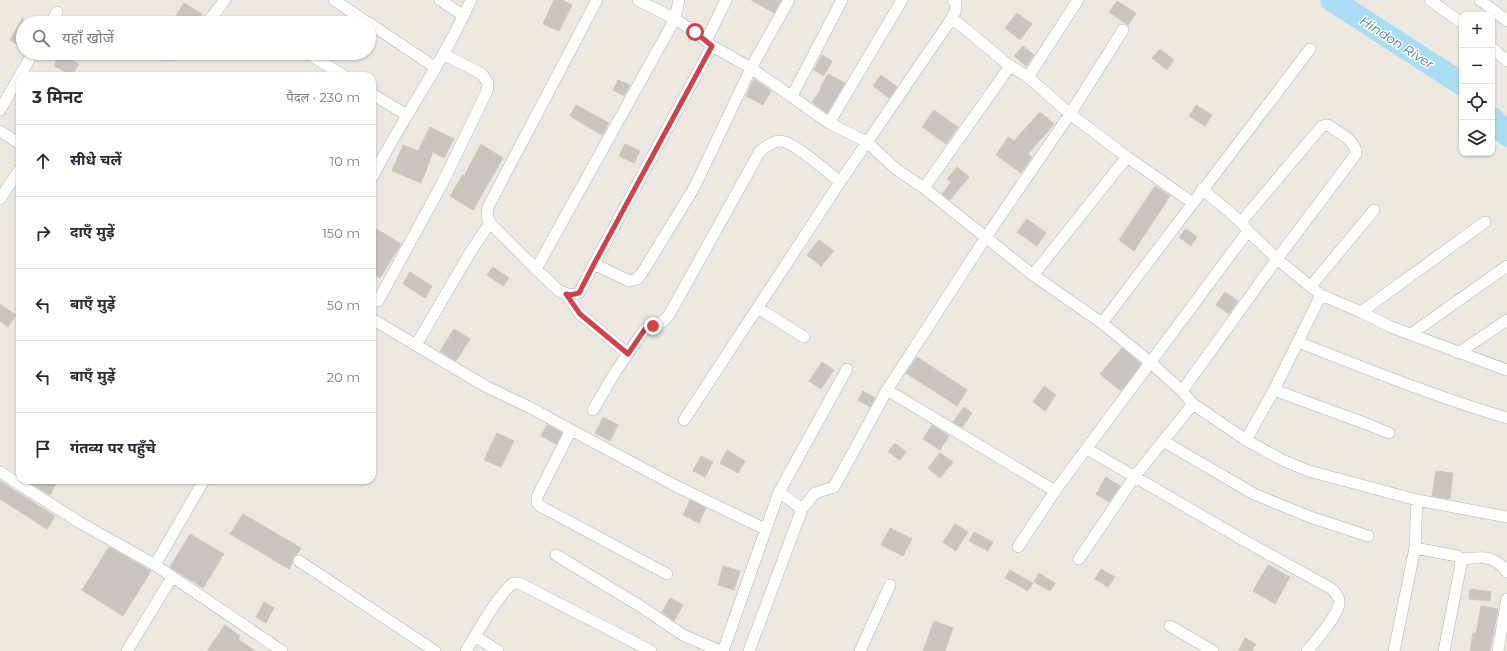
<!DOCTYPE html>
<html lang="hi">
<meta charset="utf-8">
<style>
body{margin:0;font-family:Montserrat,"Noto Sans Devanagari",sans-serif;background:#f7f7f7;color:#2b2b33}
.controls{position:absolute;right:12px;top:12px;display:grid;overflow:hidden;border-radius:8px;box-shadow:0 1px 3px #0004}
.controls button{width:36px;height:36px;display:grid;place-items:center;padding:0;border:0;border-bottom:1px solid #e1e1e2;background:#fff;color:#2b2b33;font:20px sans-serif}
.stop{position:absolute;width:12px;height:12px;margin:-9px;border:3px solid #d14149;border-radius:50%;background:#fff}
.stop.end{background:#d14149;border-color:#fff;box-shadow:0 1px 4px #0008}
.list{margin:0;padding:0;list-style:none}
h2{display:flex;justify-content:space-between;align-items:center;height:52px;margin:0;padding:0 16px;font-size:17px}
h2 small{font-size:13px;font-weight:400;color:#7c7c81}
.list li{display:grid;grid-template-columns:26px 1fr auto;gap:12px;align-items:center;box-sizing:border-box;height:72px;padding:0 16px;border-top:1px solid #e1e1e2}
.list b{display:block;font-size:15px;white-space:nowrap}
.list em{font-size:13px;font-style:normal;color:#7c7c81}
.icon{flex:none;width:22px;height:22px;fill:none;stroke:currentColor;stroke-width:2;stroke-linecap:round;stroke-linejoin:round}
.map{position:relative;flex:none;width:1507px;height:651px;overflow:hidden}
.search{position:absolute;background:#fff;box-shadow:0 1px 3px #0004;left:16px;top:16px;width:360px;height:44px;display:flex;align-items:center;gap:10px;box-sizing:border-box;padding:0 14px;border-radius:22px;color:#7c7c81;font-size:15px}
.panel{position:absolute;background:#fff;box-shadow:0 1px 3px #0004;left:16px;top:72px;width:360px;height:412px;border-radius:12px}
.map>svg:first-child{display:block}
.lines{fill:none;stroke-linecap:round;stroke-linejoin:round}
.river{stroke:#aadcf3;stroke-width:23}
.building{fill:#c8c5c0;stroke:#cec8c1}
.minor-casing{stroke:#b2b4b7;stroke-width:12}
.minor{stroke:#fff;stroke-width:11}
.route{stroke:#d14149;stroke-width:5}
.labels{text-anchor:middle;dominant-baseline:central;stroke-width:3;stroke-linejoin:round;paint-order:stroke}
.water-label{font-size:13px;font-style:italic;fill:#477a9a;stroke:#fff}
</style>
<div class="map">
<svg width="1507" height="651" viewBox="0 0 1507 651">
<rect width="100%" height="100%" fill="#ebe8e2"/>
<g class="lines">
<!-- river -->
<path class="river" d="M 1332,0 L 1462,84
M 1492,118 L 1507,135"/>
</g>
<!-- building -->
<path class="building" d="M 554,0 L 562,0 L 572,5 L 559,31 L 543,24 Z
M 751,0 L 781,0 L 774,13 Z
M 1117,1 L 1136,13 L 1128,25 L 1109,12 Z
M 184,3 L 202,14 L 196,23 L 171,23 Z
M 1017,13 L 1032,24 L 1020,40 L 1005,28 Z
M 23,17 L 23,48 L 10,40 Z
M 1023,46 L 1034,55 L 1026,66 L 1014,56 Z
M 1160,49 L 1174,60 L 1167,70 L 1152,58 Z
M 60,54 L 79,64 L 72,75 L 54,66 Z
M 822,55 L 832,61 L 824,76 L 814,70 Z
M 828,74 L 845,83 L 827,113 L 812,102 L 821,89 L 820,88 Z
M 881,75 L 897,87 L 889,98 L 873,86 Z
M 754,79 L 771,91 L 763,105 L 746,96 Z
M 618,80 L 630,85 L 624,96 L 613,90 Z
M 576,105 L 609,123 L 602,135 L 570,116 Z
M 1196,105 L 1212,115 L 1205,126 L 1189,116 Z
M 934,110 L 958,127 L 946,144 L 922,127 Z
M 1040,112 L 1054,124 L 1028,154 L 1032,157 L 1021,173 L 996,155 L 1008,137 L 1014,141 Z
M 430,127 L 454,139 L 444,158 L 433,152 L 421,183 L 392,171 L 403,145 L 418,151 Z
M 481,144 L 503,158 L 473,210 L 450,196 L 463,175 L 464,176 Z
M 625,144 L 640,151 L 634,163 L 619,156 Z
M 957,167 L 969,177 L 950,200 L 942,194 L 951,182 L 947,179 Z
M 1155,186 L 1170,196 L 1134,251 L 1119,240 Z
M 1027,219 L 1046,233 L 1037,246 L 1017,232 Z
M 372,226 L 401,244 L 380,278 L 372,273 Z
M 1186,229 L 1197,237 L 1191,246 L 1179,237 Z
M 819,240 L 834,251 L 821,266 L 807,255 Z
M 493,267 L 509,278 L 503,286 L 487,275 Z
M 410,272 L 432,286 L 425,298 L 403,284 Z
M 1225,292 L 1238,301 L 1229,314 L 1216,305 Z
M 0,304 L 16,315 L 8,327 L 0,321 Z
M 454,329 L 470,339 L 456,361 L 440,351 Z
M 1122,348 L 1141,364 L 1121,391 L 1100,374 Z
M 917,357 L 967,390 L 957,406 L 906,373 Z
M 822,362 L 834,370 L 821,389 L 809,381 Z
M 1044,386 L 1056,395 L 1045,411 L 1033,402 Z
M 863,391 L 875,398 L 870,407 L 858,400 Z
M 964,407 L 972,413 L 962,427 L 953,422 Z
M 603,417 L 618,425 L 610,441 L 595,433 Z
M 547,425 L 562,433 L 556,444 L 541,436 Z
M 932,425 L 949,436 L 940,450 L 923,439 Z
M 497,433 L 514,441 L 501,467 L 484,460 Z
M 895,443 L 906,452 L 900,460 L 888,452 Z
M 727,450 L 745,461 L 738,473 L 720,463 Z
M 940,453 L 953,462 L 940,478 L 928,468 Z
M 701,456 L 713,462 L 705,477 L 693,471 Z
M 1436,471 L 1453,473 L 1450,499 L 1432,496 Z
M 1106,477 L 1120,486 L 1109,502 L 1096,494 Z
M 32,480 L 58,480 L 50,495 L 30,483 Z
M 0,481 L 55,516 L 47,529 L 0,499 Z
M 690,500 L 706,508 L 699,523 L 683,515 Z
M 243,514 L 301,548 L 297,554 L 293,557 L 292,563 L 289,569 L 230,534 Z
M 955,524 L 968,532 L 956,551 L 943,542 Z
M 890,528 L 912,539 L 903,556 L 881,545 Z
M 974,532 L 993,542 L 988,551 L 969,541 Z
M 190,534 L 224,554 L 203,588 L 170,567 Z
M 109,547 L 151,571 L 123,616 L 82,590 Z
M 1268,565 L 1290,577 L 1275,604 L 1253,591 Z
M 723,566 L 740,571 L 734,590 L 718,585 Z
M 1101,569 L 1115,577 L 1108,587 L 1095,579 Z
M 1010,570 L 1033,583 L 1028,591 L 1005,578 Z
M 1039,573 L 1055,583 L 1050,591 L 1034,582 Z
M 1470,589 L 1491,592 L 1490,601 L 1469,599 Z
M 670,598 L 683,605 L 674,621 L 662,612 Z
M 264,602 L 274,608 L 266,623 L 256,617 Z
M 1481,606 L 1498,609 L 1490,651 L 1470,651 L 1473,633 L 1476,633 Z
M 934,621 L 953,628 L 945,651 L 923,651 Z
M 225,625 L 240,636 L 238,639 L 255,651 L 207,651 Z
M 1245,638 L 1256,644 L 1252,651 L 1238,651 Z"/>
<g class="lines">
<!-- minor casing -->
<g class="minor-casing">
<path id="minor" d="M 334,0 L 368,23
M 440,0 L 464,16
M 597,0 L 488,207 L 487,216 L 490,223 L 536,269 L 559,291 L 570,295 L 579,293 L 594,264 L 712,46
M 638,0 L 675,19 L 695,32 L 712,46 L 751,68 L 829,123 L 867,142 L 896,169 L 924,188 L 1033,275 L 1102,323 L 1150,362 L 1182,391 L 1193,404 L 1246,440 L 1282,460 L 1309,471 L 1417,500 L 1507,517
M 1430,0 L 1462,23
M 1480,0 L 1507,21
M 952,18 L 1010,66 L 1028,77 L 1070,114 L 1127,157 L 1193,203 L 1310,49
M 51,23 L 57,12
M 207,23 L 225,0
M 369,23 L 436,68
M 706,41 L 726,0
M 1492,48 L 1507,61
M 160,53 C 166,56 174,56 180,53
M 307,53 L 344,76
M 1028,77 L 1078,0
M 372,94 L 407,115
M 792,96 L 842,0
M 0,110 L 33,53
M 829,123 L 902,0
M 0,131 L 20,144
M 372,178 C 403,117 443,62 471,0
M 924,188 L 1010,66
M 1202,189 L 1241,222 L 1248,231 L 1277,259 L 1321,295 L 1361,312 L 1391,327 L 1507,370
M 0,199 L 20,169
M 594,264 L 629,281 L 637,279 L 642,273 L 694,188 L 751,68 L 789,0
M 536,269 L 675,19 L 679,0
M 1033,275 L 1127,157
M 1311,286 L 1374,210
M 566,294 L 580,314 L 628,354
M 378,301 L 443,182 L 487,91 L 488,83 L 482,74 L 443,54
M 758,308 L 804,337
M 1361,312 L 1485,222
M 372,319 L 485,386 L 533,409 L 571,430 L 674,485 L 765,529
M 1102,323 L 1193,203
M 1411,334 L 1507,266
M 1298,342 C 1367,369 1436,397 1507,418
M 416,345 L 471,251 L 490,223
M 1458,353 L 1507,320
M 887,390 L 1055,491 L 1248,231
M 1274,390 L 1367,424 L 1389,433
M 1182,391 L 1277,259 L 1356,154 C 1357,141 1338,132 1328,125 L 1322,126 L 1241,222
M 593,410 L 616,371 L 640,336 L 645,329 L 662,322 L 669,315 L 760,151 C 766,147 772,141 780,141 C 793,141 828,172 840,182
M 684,420 L 840,182 L 952,18 L 955,12 L 956,3 L 953,0
M 571,430 L 537,497 L 537,502 L 540,506 L 667,574
M 1246,440 L 1274,390 L 1321,295
M 1163,441 L 1254,494 L 1310,517 L 1368,536
M 1087,449 L 1245,541 L 1332,589 C 1335,593 1340,597 1339,603 C 1339,614 1315,642 1307,651
M 0,472 L 79,522 L 155,565 L 282,651
M 779,492 L 802,509
M 1018,547 L 1055,491
M 1415,548 L 1457,556 L 1460,559 L 1461,564 L 1444,651
M 556,555 L 640,606 L 683,635 L 720,651
M 1079,559 L 1135,476 L 1193,404
M 1460,559 C 1482,558 1492,553 1507,572
M 299,561 L 435,651
M 155,565 L 204,480
M 1170,626 L 1213,651
M 475,636 L 498,651
M 127,651 L 172,577
M 466,651 C 478,632 497,596 513,583 L 519,583 L 651,651
M 723,651 L 779,492 L 847,369
M 749,651 L 802,509 L 815,493 L 834,487 L 887,390 L 986,237 L 1070,114 L 1123,30
M 860,651 L 890,585
M 1394,651 L 1415,548 L 1417,500
M 1498,651 L 1507,599"/>
</g>
<!-- minor -->
<use href="#minor" class="minor"/>
</g>
<g class="lines">
<!-- route -->
<path class="route" d="M 653,326 L 645,329 L 628,354 L 580,314 L 566,294 L 570,295 L 579,293 L 594,264 L 712,46 L 695,32"/>
</g>
<g class="labels">
<!-- water labels -->
<g class="water-label">
<text transform="translate(1397 42) rotate(33)">Hindon River</text>
</g>
</g>
</svg>
<div class="controls">
<button>+</button>
<button>−</button>
<button><svg class="icon" aria-label="locate" viewBox="0 0 24 24"><circle cx="12" cy="12" r="6"/><path d="M12 2v4M12 18v4M2 12h4M18 12h4"/></svg></button>
<button><svg class="icon" aria-label="layers" viewBox="0 0 24 24"><path d="M12 4l9 5-9 5-9-5zM3 14l9 5 9-5"/></svg></button>
</div>
<div class="stop" style="left:695px;top:32px"></div>
<div class="stop end" style="left:653px;top:326px"></div>
<div class="search"><svg class="icon" aria-label="search" viewBox="0 0 24 24"><circle cx="10" cy="10" r="6"/><path d="M15 15l6 6"/></svg>यहाँ खोजें</div>
<section class="panel">
<h2>3 मिनट<small>पैदल · 230 m</small></h2>
<ul class="list">
<li><svg class="icon" aria-label="ahead" viewBox="0 0 24 24"><path d="M12 20V5M6 11l6-6 6 6"/></svg><div><b>सीधे चलें</b></div><em>10 m</em></li>
<li><svg class="icon" aria-label="right" viewBox="0 0 24 24"><path d="M7 20v-9h11M14 6l5 5-5 5"/></svg><div><b>दाएँ मुड़ें</b></div><em>150 m</em></li>
<li><svg class="icon" aria-label="left" viewBox="0 0 24 24"><path d="M17 20v-9H6M10 6l-5 5 5 5"/></svg><div><b>बाएँ मुड़ें</b></div><em>50 m</em></li>
<li><svg class="icon" aria-label="left" viewBox="0 0 24 24"><path d="M17 20v-9H6M10 6l-5 5 5 5"/></svg><div><b>बाएँ मुड़ें</b></div><em>20 m</em></li>
<li><svg class="icon" aria-label="arrive" viewBox="0 0 24 24"><path d="M6 21V4h12l-3 4 3 4H6"/></svg><div><b>गंतव्य पर पहुँचे</b></div></li>
</ul>
</section>
</div>
